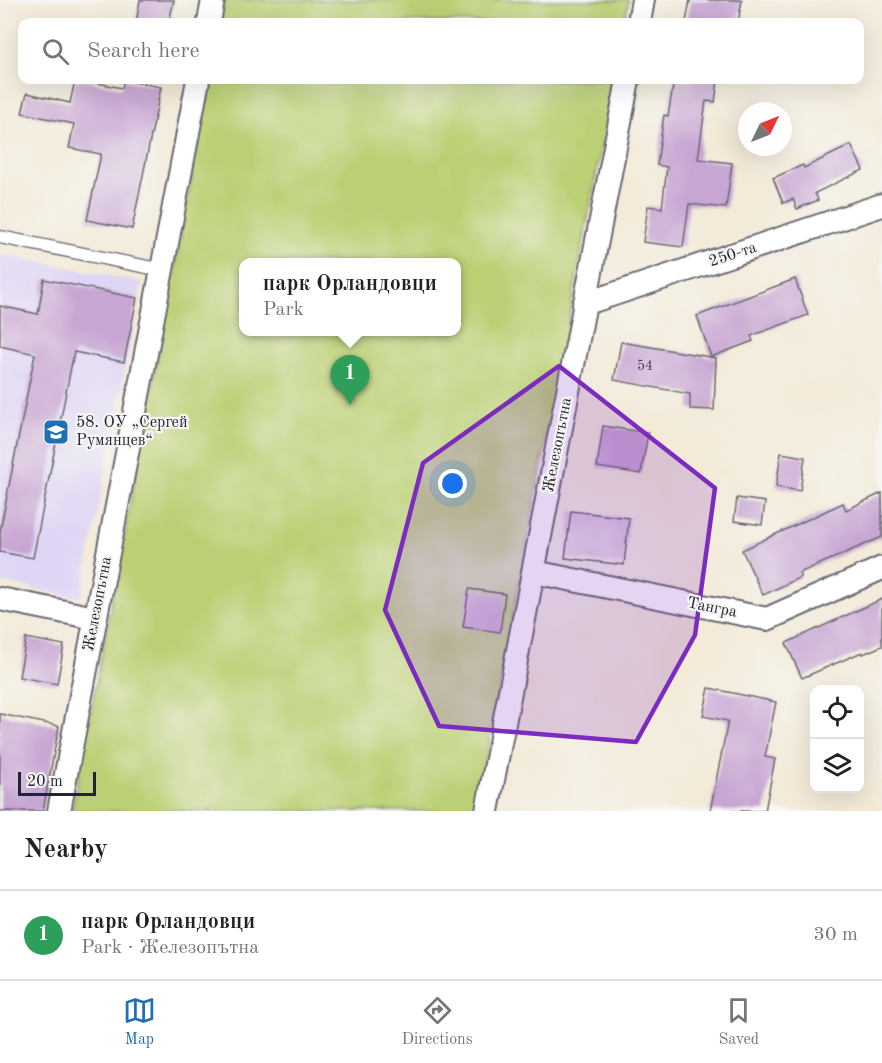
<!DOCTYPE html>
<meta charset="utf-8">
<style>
body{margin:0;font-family:"Old Standard TT",serif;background:#f6f6f6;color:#222}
.controls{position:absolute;right:18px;bottom:18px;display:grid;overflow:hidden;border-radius:12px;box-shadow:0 6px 24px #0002}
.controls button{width:54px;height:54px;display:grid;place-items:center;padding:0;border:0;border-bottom:2px solid #e0e0e0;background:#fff;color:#222;font:30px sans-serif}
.compass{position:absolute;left:738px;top:102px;width:54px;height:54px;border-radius:50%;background:#fff;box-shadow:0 6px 24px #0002;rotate:47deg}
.scale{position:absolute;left:18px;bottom:15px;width:78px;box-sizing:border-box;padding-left:6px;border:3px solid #22223b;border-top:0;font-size:16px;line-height:21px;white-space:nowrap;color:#22223b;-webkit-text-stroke:4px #f6f6f2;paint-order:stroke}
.you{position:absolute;left:453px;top:484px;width:21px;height:21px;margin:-15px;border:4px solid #fff;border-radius:50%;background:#1a73e8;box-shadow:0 0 0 9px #1a73e833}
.badge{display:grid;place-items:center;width:39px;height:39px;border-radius:50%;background:#1f6fb2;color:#fff;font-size:20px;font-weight:700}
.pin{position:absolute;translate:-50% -50px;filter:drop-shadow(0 2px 3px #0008)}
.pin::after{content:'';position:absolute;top:32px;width:21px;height:18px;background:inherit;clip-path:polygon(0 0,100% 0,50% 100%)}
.popup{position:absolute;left:239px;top:258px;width:222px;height:78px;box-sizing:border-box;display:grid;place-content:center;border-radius:12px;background:#fff;filter:drop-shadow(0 2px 4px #0005);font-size:20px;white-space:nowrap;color:#767676}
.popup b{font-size:22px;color:#222}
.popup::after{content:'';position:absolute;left:50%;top:100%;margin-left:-12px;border:12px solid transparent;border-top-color:#fff}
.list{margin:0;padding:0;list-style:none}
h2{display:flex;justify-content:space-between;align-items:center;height:78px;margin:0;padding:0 24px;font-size:26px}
h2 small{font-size:20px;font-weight:400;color:#767676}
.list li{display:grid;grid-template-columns:39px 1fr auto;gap:18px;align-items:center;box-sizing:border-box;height:90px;padding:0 24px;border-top:2px solid #e0e0e0}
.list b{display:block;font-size:22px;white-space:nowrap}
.list p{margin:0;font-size:20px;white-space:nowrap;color:#767676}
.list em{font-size:20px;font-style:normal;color:#767676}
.icon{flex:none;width:33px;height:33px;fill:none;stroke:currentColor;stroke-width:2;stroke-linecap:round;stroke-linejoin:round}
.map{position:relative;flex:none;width:882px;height:811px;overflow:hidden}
.search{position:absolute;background:#fff;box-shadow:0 6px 24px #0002;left:18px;right:18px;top:18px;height:66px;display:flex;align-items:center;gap:15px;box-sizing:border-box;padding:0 21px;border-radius:12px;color:#767676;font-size:22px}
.sheet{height:168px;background:#fff}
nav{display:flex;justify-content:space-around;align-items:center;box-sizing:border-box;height:84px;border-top:2px solid #e0e0e0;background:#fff;font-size:16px;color:#767676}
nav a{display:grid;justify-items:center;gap:3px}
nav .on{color:#1f6fb2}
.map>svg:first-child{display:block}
.built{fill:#dfd5f5}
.green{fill:#bbd074;stroke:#6e7958;stroke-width:1.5;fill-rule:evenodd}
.building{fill:#c8a6d3}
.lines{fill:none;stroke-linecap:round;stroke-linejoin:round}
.lane-casing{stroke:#6b6872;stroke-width:15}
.street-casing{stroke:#6b6872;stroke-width:26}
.lane{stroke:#fff;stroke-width:12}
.street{stroke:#fff;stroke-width:22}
.marked{fill:#7b2cbf;fill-opacity:0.2;stroke:#7b2cbf;stroke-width:4.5;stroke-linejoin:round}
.labels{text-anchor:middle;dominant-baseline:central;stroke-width:4.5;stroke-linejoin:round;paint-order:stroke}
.number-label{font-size:14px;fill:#4c4361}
.street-label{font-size:16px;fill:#22223b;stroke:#f6f6f2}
.poi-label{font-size:16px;fill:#22223b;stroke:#f6f6f2;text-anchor:start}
</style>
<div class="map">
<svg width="882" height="811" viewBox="0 0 882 811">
<rect width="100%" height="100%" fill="#f6f6f2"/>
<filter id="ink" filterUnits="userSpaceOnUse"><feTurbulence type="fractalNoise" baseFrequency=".0167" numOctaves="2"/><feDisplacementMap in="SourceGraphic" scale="12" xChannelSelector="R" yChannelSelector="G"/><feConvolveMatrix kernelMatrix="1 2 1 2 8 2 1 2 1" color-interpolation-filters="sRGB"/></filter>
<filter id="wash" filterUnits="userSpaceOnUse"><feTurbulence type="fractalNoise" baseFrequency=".008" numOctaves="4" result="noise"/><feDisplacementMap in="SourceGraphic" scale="24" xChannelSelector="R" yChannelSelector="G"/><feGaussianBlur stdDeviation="1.35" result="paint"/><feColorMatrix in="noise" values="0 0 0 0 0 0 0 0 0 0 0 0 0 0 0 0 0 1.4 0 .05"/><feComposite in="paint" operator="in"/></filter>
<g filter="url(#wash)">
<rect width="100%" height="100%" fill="#f3ead8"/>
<!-- built -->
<path class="built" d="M 0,254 L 142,282 L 81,598 L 0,582 Z"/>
<!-- green -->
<path class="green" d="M 225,0 L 629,0 L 624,22 L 220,22 Z
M 210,80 L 614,80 L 476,811 L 72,811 ZM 244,262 L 457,262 L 457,332 L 244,332 Z"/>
<g id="blocks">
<!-- building -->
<path class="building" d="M 140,0 L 174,0 L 169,22 L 136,22 Z
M 690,0 L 742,0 L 738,22 L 686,22 Z
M 75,80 L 83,80 L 122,88 L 124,80 L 161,87 L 132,229 L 87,220 L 101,154 L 69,148 L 74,124 L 22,113 L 27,93 L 70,103 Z
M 674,80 L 718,80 L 715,102 L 706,101 L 698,159 L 732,163 L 726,208 L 689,204 L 683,247 L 643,242 L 648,206 L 662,208 L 667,167 L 657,165 L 664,115 L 668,116 Z
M 851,145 L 863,170 L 815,193 L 818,200 L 797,209 L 793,199 L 783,203 L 773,178 L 803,165 L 804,168 Z
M 44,279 L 137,298 L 124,362 L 74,352 L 33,558 L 0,552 L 0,531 L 35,354 L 0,346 L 0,306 L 38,314 Z
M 795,279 L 808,315 L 751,336 L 753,341 L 711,357 L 697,316 Z
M 621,342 L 716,358 L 714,410 L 690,409 L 690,394 L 614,380 Z
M 603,426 L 648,433 L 641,474 L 597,467 Z
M 781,453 L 805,457 L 800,491 L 776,487 Z
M 882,493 L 882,537 L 799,573 L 801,577 L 763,595 L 742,550 L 843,503 L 846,510 Z
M 737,498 L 765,502 L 762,525 L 734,521 Z
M 571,511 L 629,518 L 624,565 L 565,558 Z
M 469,589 L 505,594 L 500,632 L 463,627 Z
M 882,599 L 882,646 L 863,654 L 862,652 L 802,678 L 786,643 Z
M 26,638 L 64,645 L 57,684 L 19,677 Z
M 709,688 L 776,702 L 765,757 L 775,759 L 765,811 L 710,811 L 728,721 L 703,716 Z
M 0,714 L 59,726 L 43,811 L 0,811 Z"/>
</g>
</g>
<g filter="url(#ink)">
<use href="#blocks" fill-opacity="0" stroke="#6b6872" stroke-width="1.5"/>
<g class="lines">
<!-- lane casing -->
<g class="lane-casing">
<path id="lane" d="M 0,237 L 162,270"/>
</g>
<!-- street casing -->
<g class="street-casing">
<path id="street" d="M 209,22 L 213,0
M 639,22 L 643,0
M 584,304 L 882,205
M 534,572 L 767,619 L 882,568
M 0,599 L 95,618
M 59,811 L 198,80
M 487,811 L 628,80"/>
</g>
<!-- lane -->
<use href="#lane" class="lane"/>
<!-- street -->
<use href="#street" class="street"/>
</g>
</g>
<!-- marked area -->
<path class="marked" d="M 559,366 L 715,488 L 695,635 L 636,742 L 439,726 L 385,610 L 423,463 Z"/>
<!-- icons -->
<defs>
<g id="school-square" transform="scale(1.35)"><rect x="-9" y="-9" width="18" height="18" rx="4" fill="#1f6fb2" stroke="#f6f6f2"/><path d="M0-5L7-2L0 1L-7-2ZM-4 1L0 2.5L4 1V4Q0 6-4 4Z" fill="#fff"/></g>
</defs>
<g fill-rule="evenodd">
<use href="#school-square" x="56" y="432"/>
</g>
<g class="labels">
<!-- number labels -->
<g class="number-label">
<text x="645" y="366">54</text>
</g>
<!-- street labels -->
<g class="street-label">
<text transform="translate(733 255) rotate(-18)">250-та</text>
<text transform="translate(558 445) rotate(-79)">Железопътна</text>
<text transform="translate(98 604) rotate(-79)">Железопътна</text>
<text transform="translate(712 608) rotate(11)">Тангра</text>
</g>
<!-- poi labels -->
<g class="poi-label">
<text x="76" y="423">58. ОУ „Сергей<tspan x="76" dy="18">Румянцев“</tspan></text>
</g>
</g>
</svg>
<div class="controls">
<button><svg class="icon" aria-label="locate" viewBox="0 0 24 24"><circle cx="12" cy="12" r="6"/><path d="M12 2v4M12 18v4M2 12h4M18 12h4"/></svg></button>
<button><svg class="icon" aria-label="layers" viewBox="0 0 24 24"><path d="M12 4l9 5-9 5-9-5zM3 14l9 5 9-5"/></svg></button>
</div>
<svg class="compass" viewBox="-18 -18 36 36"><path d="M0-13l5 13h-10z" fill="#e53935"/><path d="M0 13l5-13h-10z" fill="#767676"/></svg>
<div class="scale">20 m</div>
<div class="you"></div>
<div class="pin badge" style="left:350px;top:405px;background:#2e9e5b">1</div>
<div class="popup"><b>парк Орландовци</b>Park</div>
<div class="search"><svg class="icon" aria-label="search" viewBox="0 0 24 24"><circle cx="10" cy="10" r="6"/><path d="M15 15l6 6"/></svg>Search here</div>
</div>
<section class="sheet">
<h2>Nearby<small></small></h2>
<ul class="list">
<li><span class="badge" style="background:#2e9e5b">1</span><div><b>парк Орландовци</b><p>Park · Железопътна</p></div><em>30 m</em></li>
</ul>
</section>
<nav>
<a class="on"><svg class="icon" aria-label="map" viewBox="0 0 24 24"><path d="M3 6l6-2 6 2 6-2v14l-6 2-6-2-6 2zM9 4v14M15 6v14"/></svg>Map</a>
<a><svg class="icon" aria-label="directions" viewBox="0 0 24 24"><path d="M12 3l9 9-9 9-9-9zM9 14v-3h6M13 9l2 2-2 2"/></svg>Directions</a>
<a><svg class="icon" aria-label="saved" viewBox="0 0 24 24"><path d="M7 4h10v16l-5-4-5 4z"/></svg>Saved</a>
</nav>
